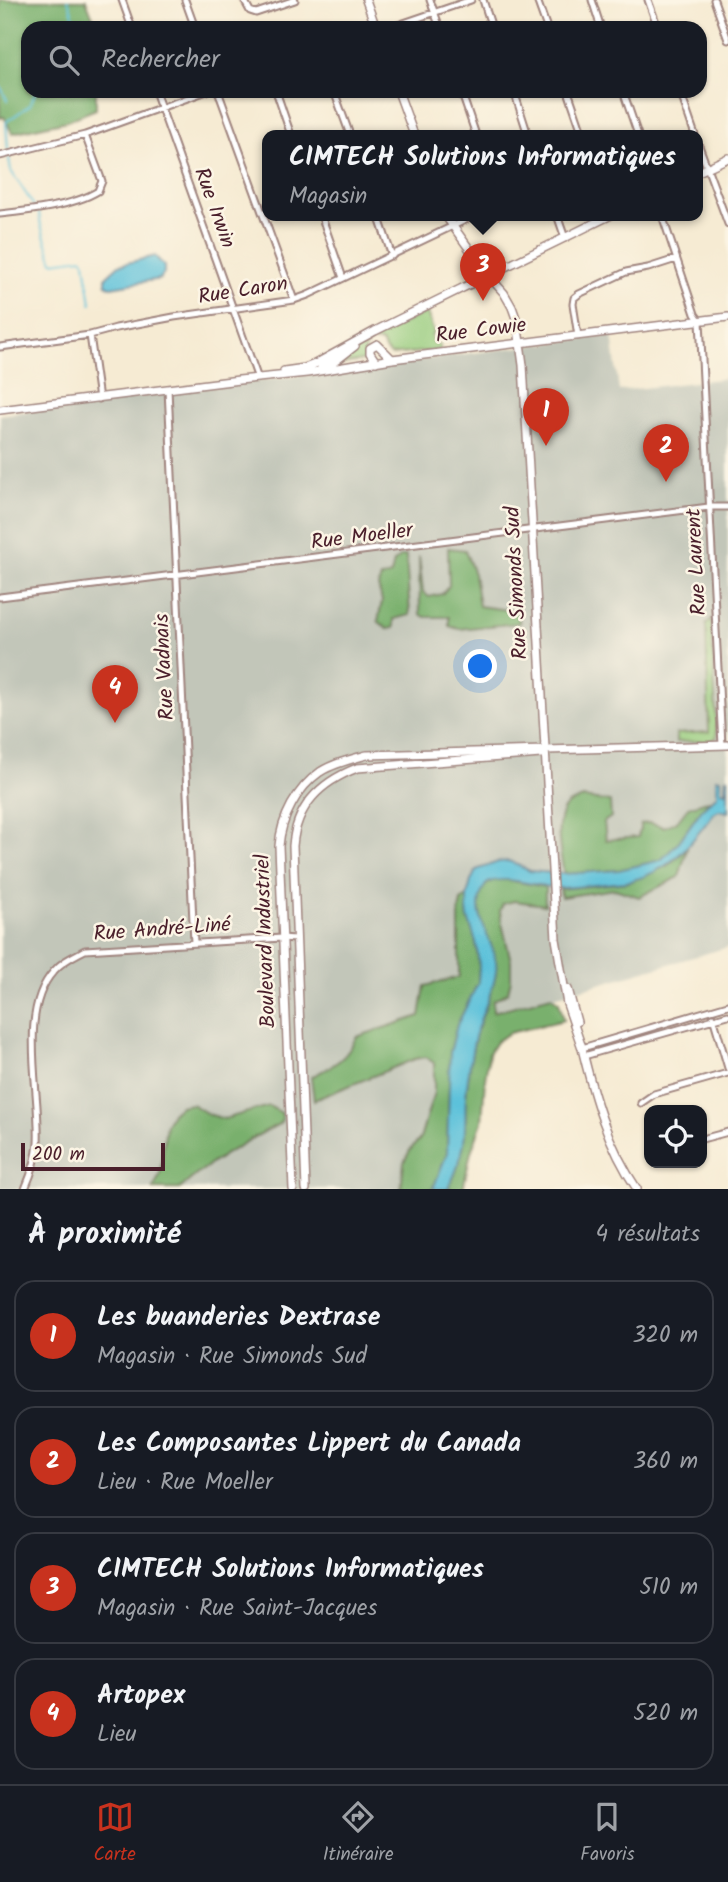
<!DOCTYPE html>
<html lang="fr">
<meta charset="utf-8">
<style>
body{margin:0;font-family:Kalam,sans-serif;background:#242831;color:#f1f3f6}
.controls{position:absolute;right:21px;bottom:21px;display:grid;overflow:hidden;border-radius:14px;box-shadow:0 2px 5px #0004}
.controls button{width:63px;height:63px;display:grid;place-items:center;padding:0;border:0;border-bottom:2px solid #363941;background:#171b24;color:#f1f3f6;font:35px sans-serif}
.scale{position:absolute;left:21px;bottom:18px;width:144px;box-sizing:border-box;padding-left:7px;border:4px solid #4a1f2b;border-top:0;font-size:19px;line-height:24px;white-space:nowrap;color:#4a1f2b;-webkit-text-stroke:5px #fcf5e5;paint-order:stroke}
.you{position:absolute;left:481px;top:667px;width:24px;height:24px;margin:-18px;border:5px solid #fff;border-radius:50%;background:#1a73e8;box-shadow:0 0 0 10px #1a73e833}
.badge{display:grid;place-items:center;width:46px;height:46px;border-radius:50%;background:#c8321e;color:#fff;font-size:23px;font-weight:700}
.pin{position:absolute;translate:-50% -58px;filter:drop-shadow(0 2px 4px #0008)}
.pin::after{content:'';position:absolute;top:37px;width:24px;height:21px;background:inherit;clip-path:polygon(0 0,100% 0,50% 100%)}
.popup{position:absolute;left:262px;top:130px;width:441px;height:91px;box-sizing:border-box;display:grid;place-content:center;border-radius:14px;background:#171b24;filter:drop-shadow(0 2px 5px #0005);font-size:23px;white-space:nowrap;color:#9ea1a6}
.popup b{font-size:26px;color:#f1f3f6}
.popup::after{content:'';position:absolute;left:50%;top:100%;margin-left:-14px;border:14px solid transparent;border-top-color:#171b24}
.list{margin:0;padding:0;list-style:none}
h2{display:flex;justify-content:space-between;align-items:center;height:91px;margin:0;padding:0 28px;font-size:30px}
h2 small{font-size:23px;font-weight:400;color:#9ea1a6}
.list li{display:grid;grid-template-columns:46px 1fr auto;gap:21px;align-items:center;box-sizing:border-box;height:112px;margin:0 14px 14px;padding:0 14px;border:2px solid #363941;border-radius:21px}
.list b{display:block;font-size:26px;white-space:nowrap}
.list p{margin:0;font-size:23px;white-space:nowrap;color:#9ea1a6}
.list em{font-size:23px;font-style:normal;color:#9ea1a6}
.icon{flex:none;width:38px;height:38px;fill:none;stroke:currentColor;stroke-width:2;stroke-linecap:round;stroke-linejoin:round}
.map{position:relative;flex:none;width:728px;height:1189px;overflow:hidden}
.search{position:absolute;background:#171b24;box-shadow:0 2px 5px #0004;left:21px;right:21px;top:21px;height:77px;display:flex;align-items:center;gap:18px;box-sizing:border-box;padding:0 24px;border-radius:21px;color:#9ea1a6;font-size:26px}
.sheet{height:595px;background:#171b24}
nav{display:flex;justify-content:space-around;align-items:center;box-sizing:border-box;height:98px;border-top:2px solid #363941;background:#171b24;font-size:19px;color:#9ea1a6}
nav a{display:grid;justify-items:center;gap:4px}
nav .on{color:#c8321e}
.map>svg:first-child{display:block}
.industrial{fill:#c2c6b9}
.green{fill:#97cc7e;stroke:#707654;stroke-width:2}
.forest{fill:#79b06d;stroke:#62684c;stroke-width:2}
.water{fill:#5cc1da;stroke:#537082;stroke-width:2}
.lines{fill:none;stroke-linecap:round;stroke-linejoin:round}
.stream{stroke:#5cc1da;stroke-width:2}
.street-casing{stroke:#a0857f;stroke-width:9}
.secondary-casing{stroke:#a0857f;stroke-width:10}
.street{stroke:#fff;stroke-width:5}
.secondary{stroke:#fff;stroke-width:7}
.labels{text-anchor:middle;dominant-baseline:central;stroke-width:5;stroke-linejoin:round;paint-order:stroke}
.street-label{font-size:21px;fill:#4a1f2b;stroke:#fcf5e5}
</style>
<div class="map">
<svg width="728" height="1189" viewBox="0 0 728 1189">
<rect width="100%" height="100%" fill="#fcf5e5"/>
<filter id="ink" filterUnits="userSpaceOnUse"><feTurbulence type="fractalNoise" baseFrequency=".0143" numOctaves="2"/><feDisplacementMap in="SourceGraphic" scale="14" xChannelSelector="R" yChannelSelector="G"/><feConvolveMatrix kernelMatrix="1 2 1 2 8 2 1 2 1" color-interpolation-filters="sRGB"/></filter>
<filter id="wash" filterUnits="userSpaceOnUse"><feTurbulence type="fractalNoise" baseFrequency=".00686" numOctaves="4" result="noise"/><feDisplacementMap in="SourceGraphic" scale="28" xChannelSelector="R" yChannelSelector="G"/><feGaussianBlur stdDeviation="1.57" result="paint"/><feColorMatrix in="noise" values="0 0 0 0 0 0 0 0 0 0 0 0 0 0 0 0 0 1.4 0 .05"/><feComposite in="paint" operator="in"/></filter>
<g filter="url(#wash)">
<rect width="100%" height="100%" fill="#f6ebd3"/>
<!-- industrial -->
<path class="industrial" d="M 612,335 L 619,391 L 728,378 L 728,947 L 457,1025 L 433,1189 L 0,1189 L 0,415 Z"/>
<!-- green -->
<path class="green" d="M 427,312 L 434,333 L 431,336 L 433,343 L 440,345 L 440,350 L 391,355 L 386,351 L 382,343 C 376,340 369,341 365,348 L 366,355 L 368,360 L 338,365 L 339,362 C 366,341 395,327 427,312 Z
M 711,619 L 717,737 L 711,741 L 676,742 L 676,734 L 709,732 L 706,625 Z"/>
<!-- forest -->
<path class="forest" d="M 0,0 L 86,0 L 97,28 L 28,28 L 28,91 L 96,91 L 96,109 L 67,121 L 12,133 L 4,117 L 0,118 Z
M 448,548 L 465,550 L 474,574 L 479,606 L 516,611 L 520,623 L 459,629 L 449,626 L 449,617 L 425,617 L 420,614 L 419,556 L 423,592 L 429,597 L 442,594 L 449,586 Z
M 401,556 L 406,556 L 410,615 L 394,619 L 394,628 L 387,629 L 378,621 L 382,601 L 378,586 L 381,578 L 391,575 L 394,562 Z
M 583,798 L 610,802 L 611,817 L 604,822 L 606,840 L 638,837 L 641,824 L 650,823 L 664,827 L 677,821 L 688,807 L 710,800 L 697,815 L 678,843 L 661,860 L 619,870 L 564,874 C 561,856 552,820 567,805 C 571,802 579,800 583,798 Z
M 687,849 L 679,877 L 639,897 L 615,889 L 561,897 L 560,889 L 628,882 L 667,866 Z
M 502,879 L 545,887 L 545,905 L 514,901 L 503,904 L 500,911 L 501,919 L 511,961 L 511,980 L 508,992 L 493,1001 L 493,1012 L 551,996 L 559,1002 L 564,1020 L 509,1033 L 496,1042 L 489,1053 L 485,1079 L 482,1122 L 471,1152 L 463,1189 L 448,1189 C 457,1172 463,1152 465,1133 C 467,1120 464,1108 466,1095 C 468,1076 471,1056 475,1037 C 479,1022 497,981 496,971 C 494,946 455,884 502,879 Z
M 467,896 L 468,918 L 476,942 L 479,966 L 478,983 L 457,1025 L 450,1053 L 447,1153 L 433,1189 L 401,1189 L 404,1162 L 410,1150 L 420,1139 L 434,1092 L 434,1063 L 425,1057 L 415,1059 L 314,1100 L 311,1077 C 332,1066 347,1060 356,1037 L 420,1016 L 425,986 L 459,977 L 459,911 L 461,901 Z
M 192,1104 L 208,1114 L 224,1119 L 269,1106 L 282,1113 L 282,1120 L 279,1124 C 245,1142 208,1162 180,1189 L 153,1189 L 160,1175 L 166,1124 L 172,1113 L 180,1106 Z"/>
<!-- water -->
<path class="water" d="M 155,256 L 164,266 L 164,273 L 160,279 L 111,287 L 106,284 L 106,277 L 119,265 Z
M 716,778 L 720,779 L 721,791 L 725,792 L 726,778 L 728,778 L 728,812 L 719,810 L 714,813 C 690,845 671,871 630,881 C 621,883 612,883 603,884 C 589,885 575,888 561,888 C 544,889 495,871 485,886 C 468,912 493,938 496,962 C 499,981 481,1013 476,1033 C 471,1053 468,1076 466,1096 C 465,1107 466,1117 465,1128 C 465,1148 457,1171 448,1189 L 433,1189 L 447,1153 L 450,1053 L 457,1025 L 478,983 L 479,966 L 476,942 L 468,918 L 467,909 L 467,896 L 471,881 L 476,870 L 498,862 L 509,861 L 530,871 L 564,874 L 619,870 L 661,860 L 678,843 L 702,809 L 717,795 Z"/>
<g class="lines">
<!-- stream -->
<path class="stream" d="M 68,0 L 74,18 L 72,28
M 0,86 L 7,100
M 8,150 L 6,122 L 30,105 L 36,91
M 9,158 L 11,171 L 34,206
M 39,213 L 41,226 L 53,262 L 82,258 L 85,262 L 91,304"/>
</g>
</g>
<g filter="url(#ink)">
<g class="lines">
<!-- street casing -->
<g class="street-casing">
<path id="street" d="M 122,0 L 132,28
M 185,0 L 195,28
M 244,0 L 250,11 L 256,13 L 295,0
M 430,0 L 440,28
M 483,0 L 492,28
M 537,0 L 547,28
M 592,0 L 601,28
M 648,0 L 658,28
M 714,0 L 728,40
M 389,28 L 471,0
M 155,91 L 257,376
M 218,91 L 294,300
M 276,91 L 291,135
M 334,91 L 350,135
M 461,91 L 476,135
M 514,91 L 528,135
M 568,91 L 583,135
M 623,91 L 638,135
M 680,91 L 695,135
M 698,143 L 728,224
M 0,156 L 85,135 L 207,91
M 0,214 C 28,211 74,206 98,191 L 102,181 L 85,135
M 321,215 L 343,278
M 378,215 L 392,256
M 557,215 L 565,238
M 662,215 L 695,314 L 700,321 L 722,745
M 90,335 L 99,399
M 578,336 L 573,304 L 574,298 L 579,294 L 626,272 L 648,268 L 676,259
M 0,347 L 90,335 L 116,328 L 174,317 L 294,300 L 308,295 L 476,215
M 168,389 L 194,943
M 0,597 L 709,507 L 728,507
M 713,1017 L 728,1068
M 582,1048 L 728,1005
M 584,1056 L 728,1015
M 641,1103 L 654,1094 L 728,1073
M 702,1139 L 728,1132
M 25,1189 C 31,1175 37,1159 38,1143 C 41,1092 17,1011 54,971 C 62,961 74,956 85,950 L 282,938 L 295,939"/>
</g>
<!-- secondary casing -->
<g class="secondary-casing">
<path id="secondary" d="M 366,0 L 376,28
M 398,91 L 414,135
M 698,172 L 728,158
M 445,215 L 488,275 L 504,293 L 512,307 L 517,321 L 523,365 L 556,939 L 567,1004 L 582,1048
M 376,362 L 370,353 L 370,348 L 377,344 L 392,359
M 321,368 L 337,360 L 355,346
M 284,371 L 305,368 L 315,364 L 375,331 L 611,215
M 0,410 L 239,380 L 307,373 L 392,359 L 728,317
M 568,989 L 577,1022
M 581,1044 C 593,1095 607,1145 637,1189
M 293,1189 L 279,846 C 281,818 297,788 320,772 C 334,763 352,759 367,755 L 728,745
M 306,1189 L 293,846 C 296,805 321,782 357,768 L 541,754"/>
</g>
<!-- street -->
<use href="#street" class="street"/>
<!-- secondary -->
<use href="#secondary" class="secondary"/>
</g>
</g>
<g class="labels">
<!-- street labels -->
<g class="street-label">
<text transform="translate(214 208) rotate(70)">Rue Irwin</text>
<text transform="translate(243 291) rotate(-9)">Rue Caron</text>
<text transform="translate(481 331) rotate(-7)">Rue Cowie</text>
<text transform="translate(362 537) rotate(-7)">Rue Moeller</text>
<text transform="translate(697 562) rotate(-93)">Rue Laurent</text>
<text transform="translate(517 583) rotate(-93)">Rue Simonds Sud</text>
<text transform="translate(165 667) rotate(-93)">Rue Vadnais</text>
<text transform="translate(162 930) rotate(-4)">Rue André-Liné</text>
<text transform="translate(266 941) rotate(-92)">Boulevard Industriel</text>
</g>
</g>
</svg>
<div class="controls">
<button><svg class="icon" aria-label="locate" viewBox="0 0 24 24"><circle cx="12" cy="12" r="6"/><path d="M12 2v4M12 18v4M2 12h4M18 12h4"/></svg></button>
</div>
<div class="scale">200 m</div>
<div class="you"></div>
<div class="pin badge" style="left:546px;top:446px">1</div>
<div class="pin badge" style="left:666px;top:482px">2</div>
<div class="pin badge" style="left:483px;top:301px">3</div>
<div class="popup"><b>CIMTECH Solutions Informatiques</b>Magasin</div>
<div class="pin badge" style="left:115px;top:723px">4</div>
<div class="search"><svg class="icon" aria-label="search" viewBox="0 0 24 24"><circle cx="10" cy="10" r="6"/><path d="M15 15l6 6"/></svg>Rechercher</div>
</div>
<section class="sheet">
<h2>À proximité<small>4 résultats</small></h2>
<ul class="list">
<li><span class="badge">1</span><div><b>Les buanderies Dextrase</b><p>Magasin · Rue Simonds Sud</p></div><em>320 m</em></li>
<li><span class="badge">2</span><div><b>Les Composantes Lippert du Canada</b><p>Lieu · Rue Moeller</p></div><em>360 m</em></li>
<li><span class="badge">3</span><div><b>CIMTECH Solutions Informatiques</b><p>Magasin · Rue Saint-Jacques</p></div><em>510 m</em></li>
<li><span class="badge">4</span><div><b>Artopex</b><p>Lieu</p></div><em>520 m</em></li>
</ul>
</section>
<nav>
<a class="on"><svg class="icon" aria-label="map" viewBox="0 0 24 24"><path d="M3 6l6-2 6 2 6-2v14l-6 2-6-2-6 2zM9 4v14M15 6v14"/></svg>Carte</a>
<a><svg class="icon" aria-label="directions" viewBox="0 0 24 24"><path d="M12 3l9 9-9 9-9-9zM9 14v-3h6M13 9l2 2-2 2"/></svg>Itinéraire</a>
<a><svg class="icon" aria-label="saved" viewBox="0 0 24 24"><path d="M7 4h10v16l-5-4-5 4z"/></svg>Favoris</a>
</nav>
